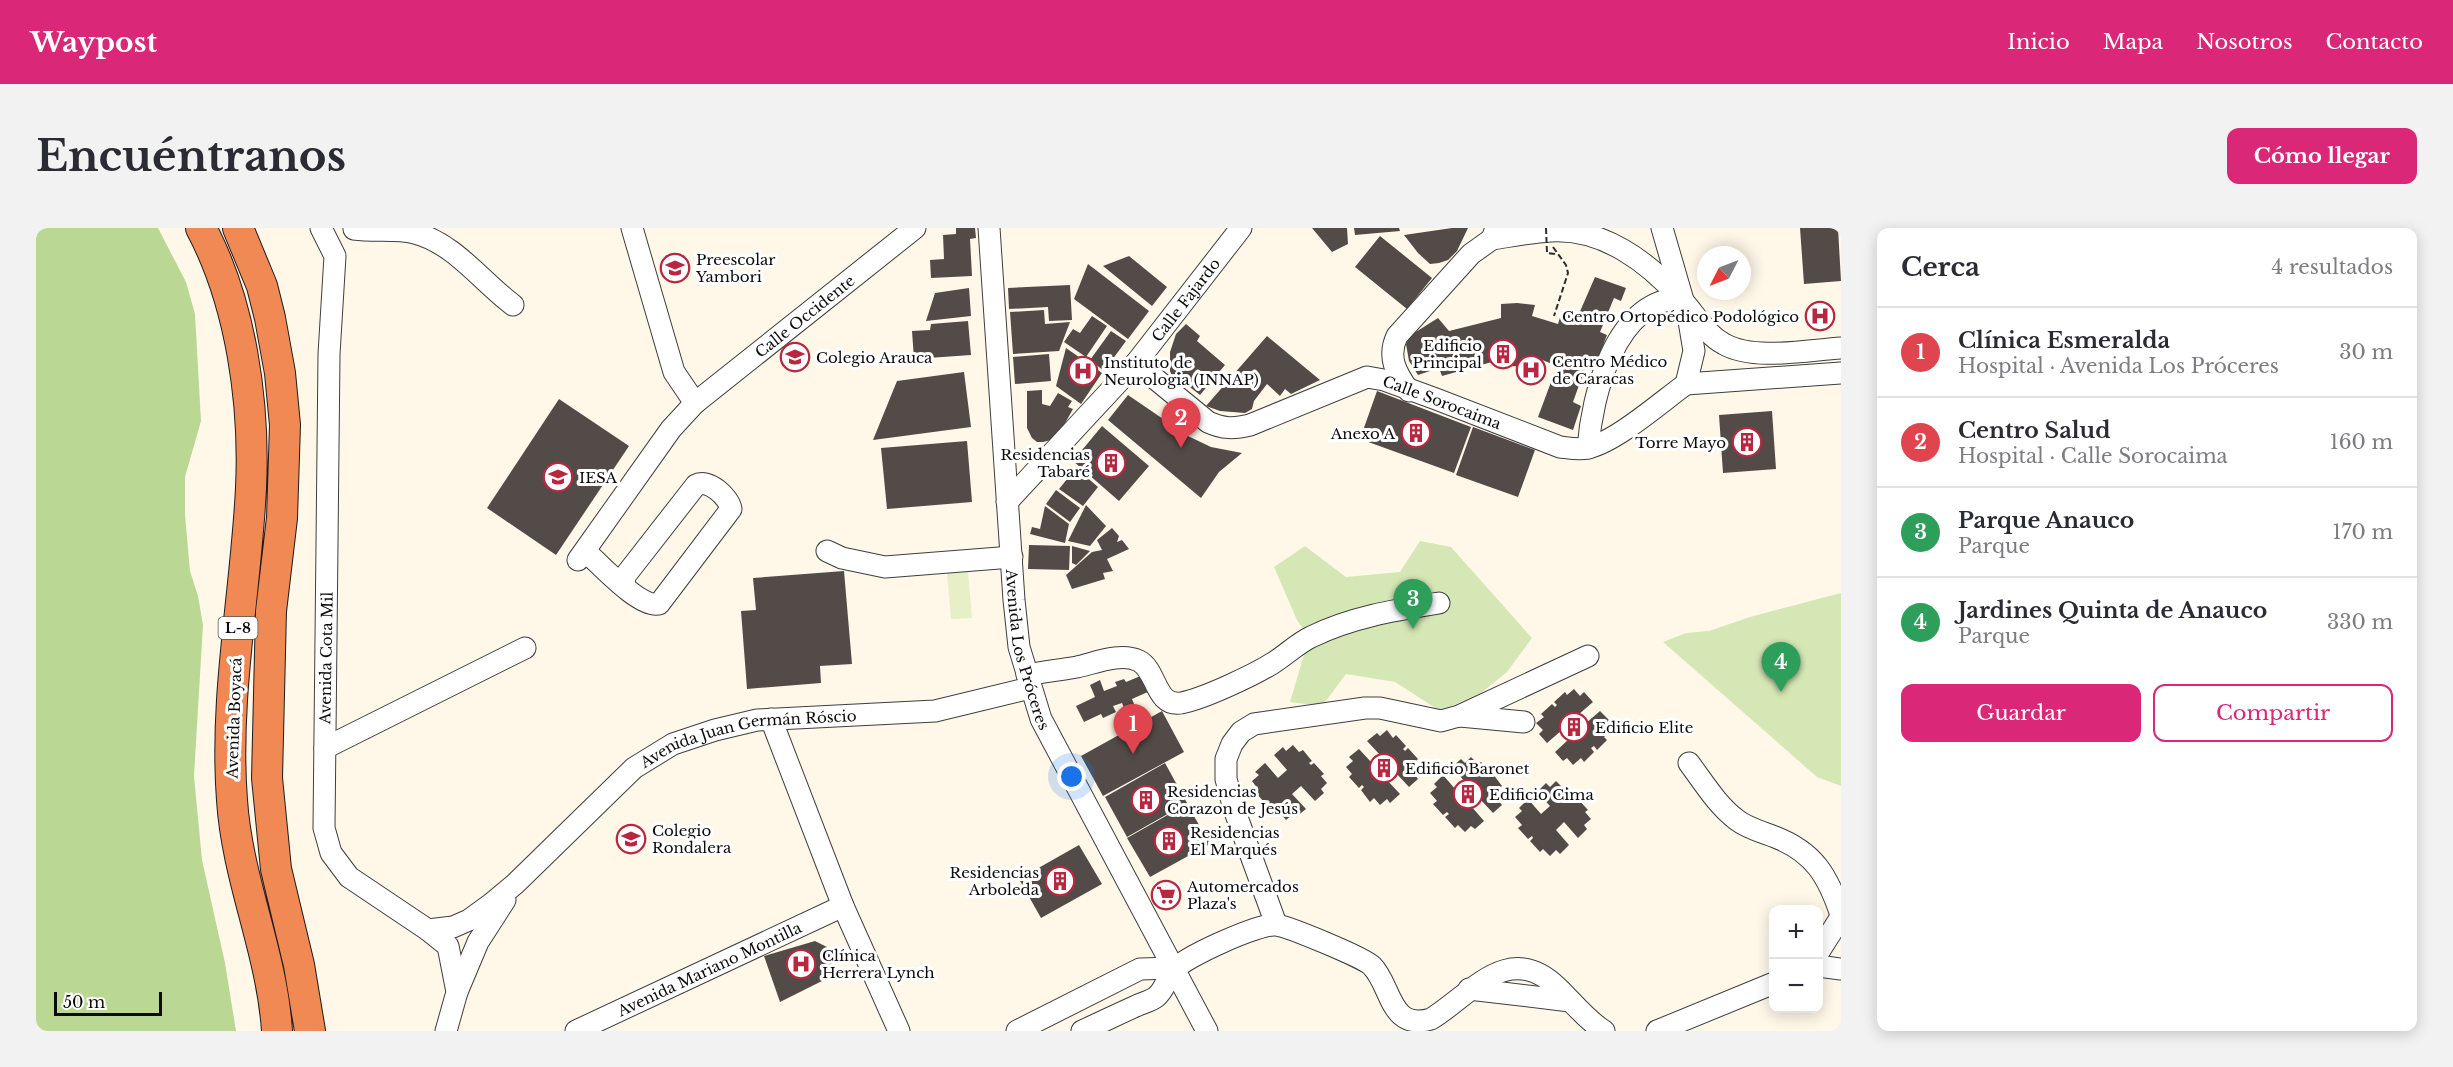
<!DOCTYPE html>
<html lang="es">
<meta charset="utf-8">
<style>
body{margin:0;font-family:"Libre Baskerville",serif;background:#f2f2f3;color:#2b2b33}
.controls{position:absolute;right:18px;bottom:18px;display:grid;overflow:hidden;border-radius:12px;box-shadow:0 3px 15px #0003}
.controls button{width:54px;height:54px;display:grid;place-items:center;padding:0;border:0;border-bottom:2px solid #e1e1e2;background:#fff;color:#2b2b33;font:30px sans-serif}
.compass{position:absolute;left:1661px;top:18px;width:54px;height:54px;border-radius:50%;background:#fff;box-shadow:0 3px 15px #0003;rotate:228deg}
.scale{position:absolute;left:18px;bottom:15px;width:108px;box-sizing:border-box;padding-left:6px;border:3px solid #0b0b0b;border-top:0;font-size:16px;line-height:21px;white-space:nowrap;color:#0b0b0b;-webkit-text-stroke:4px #fff;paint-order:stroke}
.you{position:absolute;left:1036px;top:549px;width:21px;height:21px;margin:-15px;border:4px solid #fff;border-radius:50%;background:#1a73e8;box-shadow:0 0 0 9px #1a73e833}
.badge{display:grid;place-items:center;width:39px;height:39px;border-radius:50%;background:#db2777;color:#fff;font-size:20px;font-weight:700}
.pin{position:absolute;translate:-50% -50px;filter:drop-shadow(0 2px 3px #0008)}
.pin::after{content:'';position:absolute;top:32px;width:21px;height:18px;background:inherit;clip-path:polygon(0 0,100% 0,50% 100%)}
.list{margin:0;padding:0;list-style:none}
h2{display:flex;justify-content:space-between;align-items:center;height:78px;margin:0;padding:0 24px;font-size:26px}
h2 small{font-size:20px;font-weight:400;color:#7c7c81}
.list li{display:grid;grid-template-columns:39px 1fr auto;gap:18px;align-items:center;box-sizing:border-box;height:90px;padding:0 24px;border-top:2px solid #e1e1e2}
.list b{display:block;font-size:22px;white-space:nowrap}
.list p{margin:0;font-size:20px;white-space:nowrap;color:#7c7c81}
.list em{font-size:20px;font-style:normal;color:#7c7c81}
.actions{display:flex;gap:12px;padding:18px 24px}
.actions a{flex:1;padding:14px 0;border:2px solid #db2777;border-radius:12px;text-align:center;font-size:21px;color:#db2777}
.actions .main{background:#db2777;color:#fff}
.map{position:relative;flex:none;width:1805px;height:803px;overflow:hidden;border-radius:12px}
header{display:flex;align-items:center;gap:36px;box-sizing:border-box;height:84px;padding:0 30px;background:#db2777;color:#fff}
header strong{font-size:28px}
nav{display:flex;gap:33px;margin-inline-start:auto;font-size:21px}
.intro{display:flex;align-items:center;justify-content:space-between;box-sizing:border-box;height:144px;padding:0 36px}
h1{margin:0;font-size:42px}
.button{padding:15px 27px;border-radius:12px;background:#db2777;color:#fff;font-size:21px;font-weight:700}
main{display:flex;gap:36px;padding:0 36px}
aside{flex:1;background:#fff;border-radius:12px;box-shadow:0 3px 15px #0003}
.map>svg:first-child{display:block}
.green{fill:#d5e7b5}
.forest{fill:#bbd794}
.pitch{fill:#e6efc6}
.building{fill:#534b48}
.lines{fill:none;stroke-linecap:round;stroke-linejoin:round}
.minor-casing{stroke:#3e3e3e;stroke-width:23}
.highway-casing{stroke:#1c1c1c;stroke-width:32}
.path{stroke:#2d2d2d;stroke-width:2;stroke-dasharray:6 3;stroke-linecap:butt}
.minor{stroke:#fff;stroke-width:21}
.highway{stroke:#f18955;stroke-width:30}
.path-bridge{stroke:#2d2d2d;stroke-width:2;stroke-dasharray:6 3;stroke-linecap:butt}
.labels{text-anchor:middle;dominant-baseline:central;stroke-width:6;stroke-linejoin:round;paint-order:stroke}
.shield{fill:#fff;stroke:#545454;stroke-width:1.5}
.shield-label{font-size:14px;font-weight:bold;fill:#0b0b0b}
.poi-label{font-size:15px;fill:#0b0b0b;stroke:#fff;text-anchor:start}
.street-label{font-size:15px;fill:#0b0b0b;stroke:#fff}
</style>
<header>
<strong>Waypost</strong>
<nav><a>Inicio</a><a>Mapa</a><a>Nosotros</a><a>Contacto</a></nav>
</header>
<div class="intro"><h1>Encuéntranos</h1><a class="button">Cómo llegar</a></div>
<main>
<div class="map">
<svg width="1805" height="803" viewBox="0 0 1805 803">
<rect width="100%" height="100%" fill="#fff8e9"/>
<!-- green -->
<path class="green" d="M 1384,313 L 1415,319 L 1496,410 L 1471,444 L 1445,465 L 1404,483 L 1359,454 L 1310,446 L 1286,478 L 1254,474 L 1273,410 L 1261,392 L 1238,339 L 1269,318 L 1310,349 L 1364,344 Z
M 1805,365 L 1805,558 L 1781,549 L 1627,414 L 1650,405 L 1673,403 L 1714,389 Z"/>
<!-- forest -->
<path class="forest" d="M 0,0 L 122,0 L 150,54 L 159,86 L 165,193 L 149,249 L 149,287 L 154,343 L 162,368 L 167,397 L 158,548 L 166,632 L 189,735 L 200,803 L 0,803 Z"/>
<!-- pitch -->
<path class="pitch" d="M 932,344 L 936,390 L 915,391 L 911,345 Z"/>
<!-- building -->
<path class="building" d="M 920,0 L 939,0 L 940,10 L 934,11 L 936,48 L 895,50 L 894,32 L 908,31 L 907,7 L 920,6 Z
M 1276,0 L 1311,0 L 1312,16 L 1296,24 Z
M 1318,0 L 1363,0 L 1364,3 L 1319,7 Z
M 1416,0 L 1432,0 L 1421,23 L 1412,32 L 1403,35 L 1394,36 L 1382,25 L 1368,7 Z
M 1764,0 L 1802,0 L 1805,53 L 1768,56 Z
M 1344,8 L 1396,50 L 1371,81 L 1319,39 Z
M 1093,28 L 1131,59 L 1116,78 L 1067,38 Z
M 1052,36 L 1113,83 L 1092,111 L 1038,71 Z
M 1559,49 L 1590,60 L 1585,73 L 1578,70 L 1564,104 L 1571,107 L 1559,138 L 1551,135 L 1537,174 L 1545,178 L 1537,202 L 1502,189 L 1521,138 L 1499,129 L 1494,139 L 1473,138 L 1470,130 L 1406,148 L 1403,140 L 1382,147 L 1373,133 L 1370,116 L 1375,107 L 1402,90 L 1413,103 L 1465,90 L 1465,76 L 1481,75 L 1499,77 L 1496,88 L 1522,96 L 1526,83 L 1542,88 Z
M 1034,57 L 1036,92 L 1013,93 L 1012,79 L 973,81 L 972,60 Z
M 933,60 L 935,88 L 890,93 L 899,65 Z
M 1008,82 L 1009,96 L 1034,94 L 1023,123 L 977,126 L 974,84 Z
M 1056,88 L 1071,98 L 1050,129 L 1028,114 L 1037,101 L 1044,105 Z
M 932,93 L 935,127 L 878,131 L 876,103 L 894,102 L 895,96 Z
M 1150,96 L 1164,108 L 1161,113 L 1189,137 L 1164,167 L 1141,149 L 1138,153 L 1134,143 L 1134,124 L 1140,106 Z
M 1075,103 L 1090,113 L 1068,143 L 1054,132 Z
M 1231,108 L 1284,152 L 1255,166 L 1249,161 L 1244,168 L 1231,156 L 1218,173 L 1216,181 L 1209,185 L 1184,183 L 1170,178 Z
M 1030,120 L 1066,145 L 1045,176 L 1020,158 Z
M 1013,126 L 1015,153 L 979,156 L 977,129 Z
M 928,144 L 935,199 L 837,212 L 861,153 Z
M 1006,162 L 1006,176 L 1014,178 L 1022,165 L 1036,173 L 1032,179 L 1037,181 L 1023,206 L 1015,212 L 1007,214 L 1001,214 L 996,210 L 991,200 L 991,163 Z
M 1341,163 L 1435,199 L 1418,245 L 1324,211 Z
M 1092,167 L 1152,208 L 1175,219 L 1206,225 L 1183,244 L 1165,270 L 1072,192 Z
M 523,171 L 593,218 L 520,327 L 451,280 Z
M 1736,183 L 1740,241 L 1687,245 L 1683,187 Z
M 1066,198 L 1113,238 L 1083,273 L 1037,233 Z
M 1437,199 L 1499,222 L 1482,269 L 1420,247 Z
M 931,213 L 936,274 L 851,281 L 845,220 Z
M 1040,240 L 1062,259 L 1047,278 L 1023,261 Z
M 1020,262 L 1044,280 L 1034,294 L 1010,276 Z
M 1050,277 L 1070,298 L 1054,318 L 1032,313 Z
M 1009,278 L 1033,296 L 1029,315 L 994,306 L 996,299 L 1004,301 Z
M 1076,300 L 1083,308 L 1081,314 L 1086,312 L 1093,321 L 1071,331 L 1077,343 L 1067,345 L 1069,351 L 1036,361 L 1030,347 L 1056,324 L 1066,322 L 1061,312 Z
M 993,317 L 1034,318 L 1033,342 L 992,341 Z
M 1036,318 L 1054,323 L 1040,337 L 1036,335 Z
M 808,343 L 816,436 L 784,438 L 785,455 L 711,461 L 705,383 L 720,382 L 717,350 Z
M 1107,447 L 1114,463 L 1096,471 L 1102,486 L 1092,490 L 1086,475 L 1077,478 L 1080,484 L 1067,490 L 1065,486 L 1048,494 L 1040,478 L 1059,469 L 1054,457 L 1064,452 L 1068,463 L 1081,458 L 1079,454 L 1088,451 L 1090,454 Z
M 1538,461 L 1544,468 L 1548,464 L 1557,474 L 1542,487 L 1549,496 L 1564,483 L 1573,492 L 1569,496 L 1575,502 L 1568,509 L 1571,512 L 1561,522 L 1558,518 L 1555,520 L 1558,524 L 1548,534 L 1545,530 L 1537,537 L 1531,530 L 1527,533 L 1519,524 L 1533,511 L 1526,502 L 1511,515 L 1503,506 L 1507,502 L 1500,495 L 1508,489 L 1505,486 L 1516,476 L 1519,479 L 1521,477 L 1518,474 L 1529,464 L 1531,467 Z
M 1126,483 L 1148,524 L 1067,568 L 1045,528 Z
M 1351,502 L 1357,510 L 1360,507 L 1370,518 L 1367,521 L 1369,523 L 1372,520 L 1382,531 L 1379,534 L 1385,541 L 1379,547 L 1382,551 L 1373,559 L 1359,544 L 1350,551 L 1364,566 L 1354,575 L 1351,571 L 1344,577 L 1338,570 L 1334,574 L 1325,562 L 1328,559 L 1326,557 L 1323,560 L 1313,549 L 1316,546 L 1310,539 L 1317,533 L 1313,529 L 1323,521 L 1336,535 L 1345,528 L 1331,513 L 1341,505 L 1344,508 Z
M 1257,517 L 1263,524 L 1267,522 L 1276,533 L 1273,535 L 1275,537 L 1278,535 L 1288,546 L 1285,548 L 1291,555 L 1285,561 L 1288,565 L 1279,573 L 1265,558 L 1256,566 L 1270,581 L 1260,589 L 1257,586 L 1250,592 L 1244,585 L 1240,588 L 1231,577 L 1234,574 L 1232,572 L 1229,575 L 1219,564 L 1222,561 L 1216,553 L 1223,547 L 1219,544 L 1229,535 L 1242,550 L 1251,542 L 1238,527 L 1247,519 L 1250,523 Z
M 1435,529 L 1442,536 L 1445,534 L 1455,544 L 1452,547 L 1454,549 L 1457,546 L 1466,558 L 1463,560 L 1470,567 L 1463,573 L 1466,577 L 1457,585 L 1443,570 L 1435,578 L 1448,593 L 1439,601 L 1435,598 L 1429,604 L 1422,597 L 1419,600 L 1409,589 L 1413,586 L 1411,584 L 1407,587 L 1397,576 L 1401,573 L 1394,565 L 1401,559 L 1398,556 L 1407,547 L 1420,562 L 1429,554 L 1416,539 L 1425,531 L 1429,535 Z
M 1129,535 L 1151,575 L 1091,609 L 1069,569 Z
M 1520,553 L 1527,560 L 1530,558 L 1540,569 L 1537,571 L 1539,574 L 1542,571 L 1552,582 L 1549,584 L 1555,591 L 1548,597 L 1551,601 L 1542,610 L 1528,594 L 1520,602 L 1533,617 L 1524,626 L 1520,622 L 1514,628 L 1507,621 L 1504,624 L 1494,613 L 1497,610 L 1496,608 L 1492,611 L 1482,600 L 1486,597 L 1479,589 L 1486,583 L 1483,580 L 1492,571 L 1505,586 L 1514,578 L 1501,564 L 1510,555 L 1514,559 Z
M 1151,576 L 1174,616 L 1114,649 L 1091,610 Z
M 1043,617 L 1066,656 L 1005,690 L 983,651 Z
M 779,713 L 791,719 L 802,745 L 744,774 L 728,728 Z"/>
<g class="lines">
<!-- minor casing -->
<g class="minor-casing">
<g id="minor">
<path d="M 285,0 L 299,28 L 293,126 L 288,600 L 295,625 L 313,649 L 392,702 L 412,718 L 421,764 L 410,803"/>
<path d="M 596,0 L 638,144 L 659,175"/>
<path id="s1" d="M 953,0 L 978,372 L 983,419 L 1005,491 L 1171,803"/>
<path d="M 1626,0 L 1653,93 L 1658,123 L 1650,156"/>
<path d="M 318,1 C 339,4 359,0 379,5 C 418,15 446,54 477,77"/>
<path d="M 1456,11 C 1476,8 1496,4 1515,3 C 1567,0 1612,34 1644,70 C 1659,85 1669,106 1688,116 C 1718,133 1772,122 1805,120"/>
<path id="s2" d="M 1100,135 L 1172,194 C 1187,201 1198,201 1214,197 L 1331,149 L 1348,152 L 1400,171 L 1524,219 C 1533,220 1543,222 1552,220 C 1581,213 1625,174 1650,156"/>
<path d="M 1650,156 L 1805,145"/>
<path d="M 1373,163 C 1360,145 1351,129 1361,108 L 1435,26 L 1456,11 L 1460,0"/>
<path d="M 1552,220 C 1556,167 1579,73 1645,70"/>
<path id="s3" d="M 971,274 L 1100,135 L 1205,0"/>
<path d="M 549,323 C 564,336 603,380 623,376 L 695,281 C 693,269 672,250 660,257 L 589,348 L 588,357"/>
<path d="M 791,323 L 806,330 L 849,339 L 976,329"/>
<path id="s4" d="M 542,332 L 635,201 L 659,175 L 879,0"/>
<path d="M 991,447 C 1007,444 1024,442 1041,439 C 1059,435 1085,424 1103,433 C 1121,442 1119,479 1145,475 C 1167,471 1218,447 1237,435 C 1250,427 1262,415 1275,409 C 1315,389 1360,382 1403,375"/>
<path d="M 1424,488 L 1488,494"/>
<path d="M 735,491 L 807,678 L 863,803"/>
<path d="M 289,520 L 489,420"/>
<path d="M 1653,535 C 1668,555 1681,577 1701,592 C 1711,600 1726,604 1739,609 C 1778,624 1792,648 1805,687"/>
<path d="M 1240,696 L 1198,581 L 1190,551 L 1190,531 L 1196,516 L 1205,504 L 1218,496 L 1329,480 L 1344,480 L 1405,493 L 1423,488 L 1552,428"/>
<path id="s5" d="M 392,702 L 417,699 L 433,692 L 455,676 L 479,656 L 598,540 L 637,516 L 679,502 L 721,492 L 899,483 L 994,460"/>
<path d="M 1782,725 L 1805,689"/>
<path d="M 1782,738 L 1805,741"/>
<path d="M 1433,761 L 1534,773"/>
<path d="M 421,764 L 442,714 L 469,672"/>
<path id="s6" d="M 540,803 L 807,678"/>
<path d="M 981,803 L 1104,741 L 1139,740"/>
<path d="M 1046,803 C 1064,795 1082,786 1100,778 C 1106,775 1115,773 1120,769 C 1128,763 1131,750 1138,742 C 1148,729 1224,695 1240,697 C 1251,698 1329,730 1336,738 C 1356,758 1353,803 1395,791 C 1435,767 1472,712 1521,759 C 1537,774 1549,791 1568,803"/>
<path d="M 1621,803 L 1738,755"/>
</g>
</g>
<!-- highway casing -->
<g class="highway-casing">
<path id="highway" d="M 165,0 C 205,75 219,175 215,260 C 210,364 188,468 196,572 C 201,651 236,724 241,803
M 202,0 L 226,58 L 234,90 L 244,145 L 249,197 L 246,290 L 235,383 L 231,550 L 240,641 L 263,737 L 274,803"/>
</g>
<!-- path -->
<path class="path" d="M 1517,19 L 1530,37 L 1532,45 L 1518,88"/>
<!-- minor -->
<use href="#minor" class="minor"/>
<!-- highway -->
<use href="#highway" class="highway"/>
<!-- path-bridge -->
<path class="path-bridge" d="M 1510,0 L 1511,25 L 1520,26"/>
</g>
<!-- icons -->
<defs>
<g id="school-ring" transform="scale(1.5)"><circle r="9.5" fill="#fff" stroke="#b72740" stroke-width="1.5"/><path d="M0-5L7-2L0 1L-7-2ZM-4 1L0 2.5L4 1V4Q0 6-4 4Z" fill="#b72740"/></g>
<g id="hospital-ring" transform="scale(1.5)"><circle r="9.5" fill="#fff" stroke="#b72740" stroke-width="1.5"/><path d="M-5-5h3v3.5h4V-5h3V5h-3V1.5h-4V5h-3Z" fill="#b72740"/></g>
<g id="building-ring" transform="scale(1.5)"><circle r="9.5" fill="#fff" stroke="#b72740" stroke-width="1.5"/><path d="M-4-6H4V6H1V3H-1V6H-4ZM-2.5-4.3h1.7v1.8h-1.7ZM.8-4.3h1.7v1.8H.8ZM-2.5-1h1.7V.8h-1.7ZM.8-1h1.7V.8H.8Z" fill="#b72740"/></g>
<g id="university-ring" transform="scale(1.5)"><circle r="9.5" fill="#fff" stroke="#b72740" stroke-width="1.5"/><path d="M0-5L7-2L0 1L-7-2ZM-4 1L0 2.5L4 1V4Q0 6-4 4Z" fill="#b72740"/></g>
<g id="supermarket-ring" transform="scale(1.5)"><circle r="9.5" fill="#fff" stroke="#b72740" stroke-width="1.5"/><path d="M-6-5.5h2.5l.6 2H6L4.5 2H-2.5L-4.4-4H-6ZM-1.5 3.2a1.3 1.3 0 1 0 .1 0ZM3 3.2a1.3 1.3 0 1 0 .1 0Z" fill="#b72740"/></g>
</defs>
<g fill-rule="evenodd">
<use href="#school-ring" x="639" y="40"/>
<use href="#hospital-ring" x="1784" y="88"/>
<use href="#building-ring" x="1467" y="126"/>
<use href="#school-ring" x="759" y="129"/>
<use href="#hospital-ring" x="1495" y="142"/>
<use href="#hospital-ring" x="1047" y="143"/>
<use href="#building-ring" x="1380" y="205"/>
<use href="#building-ring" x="1711" y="214"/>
<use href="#building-ring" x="1075" y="235"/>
<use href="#university-ring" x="522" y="249"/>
<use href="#building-ring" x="1538" y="499"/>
<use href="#building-ring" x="1348" y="540"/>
<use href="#building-ring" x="1432" y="566"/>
<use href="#building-ring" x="1110" y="572"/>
<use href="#school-ring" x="595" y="611"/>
<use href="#building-ring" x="1133" y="613"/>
<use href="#building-ring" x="1024" y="653"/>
<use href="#supermarket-ring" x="1130" y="667"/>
<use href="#hospital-ring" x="765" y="736"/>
</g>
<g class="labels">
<!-- shield labels -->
<rect class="shield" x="182.5" y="389" width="39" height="22" rx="4.5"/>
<g class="shield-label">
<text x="202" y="400">L-8</text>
</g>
<!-- poi labels -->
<g class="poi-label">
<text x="660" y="31">Preescolar<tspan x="660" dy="17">Yambori</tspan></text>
<text x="1763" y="88" text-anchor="end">Centro Ortopédico Podológico</text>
<text x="1446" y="117" text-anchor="end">Edificio<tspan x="1446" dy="17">Principal</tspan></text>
<text x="780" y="129">Colegio Arauca</text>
<text x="1516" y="133">Centro Médico<tspan x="1516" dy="17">de Caracas</tspan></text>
<text x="1068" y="134">Instituto de<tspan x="1068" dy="17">Neurologia (INNAP)</tspan></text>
<text x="1359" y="205" text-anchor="end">Anexo A</text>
<text x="1690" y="214" text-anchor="end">Torre Mayo</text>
<text x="1054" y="226" text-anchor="end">Residencias<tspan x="1054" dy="17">Tabaré</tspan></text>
<text x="543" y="249">IESA</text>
<text x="1559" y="499">Edificio Elite</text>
<text x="1369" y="540">Edificio Baronet</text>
<text x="1131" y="563">Residencias<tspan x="1131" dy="17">Corazon de Jesús</tspan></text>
<text x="1453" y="566">Edificio Cima</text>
<text x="616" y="602">Colegio<tspan x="616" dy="17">Rondalera</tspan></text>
<text x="1154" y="604">Residencias<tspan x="1154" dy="17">El Marqués</tspan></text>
<text x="1003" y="644" text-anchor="end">Residencias<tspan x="1003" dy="17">Arboleda</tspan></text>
<text x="1151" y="658">Automercados<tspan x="1151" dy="17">Plaza's</tspan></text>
<text x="786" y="727">Clínica<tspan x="786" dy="17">Herrera Lynch</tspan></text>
</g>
<!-- street labels -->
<g class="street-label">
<text stroke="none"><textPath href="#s3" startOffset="270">Calle Fajardo</textPath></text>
<text stroke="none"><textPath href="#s4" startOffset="336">Calle Occidente</textPath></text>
<text stroke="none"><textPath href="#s2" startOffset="342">Calle Sorocaima</textPath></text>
<text stroke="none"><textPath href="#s1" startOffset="424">Avenida Los Próceres</textPath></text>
<text transform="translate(290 430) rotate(-89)">Avenida Cota Mil</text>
<text transform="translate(198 490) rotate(-88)">Avenida Boyacá</text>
<text stroke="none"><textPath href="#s5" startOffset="388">Avenida Juan Germán Róscio</textPath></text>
<text stroke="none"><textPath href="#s6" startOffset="147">Avenida Mariano Montilla</textPath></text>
</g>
</g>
</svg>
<div class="controls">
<button>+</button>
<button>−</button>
</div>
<svg class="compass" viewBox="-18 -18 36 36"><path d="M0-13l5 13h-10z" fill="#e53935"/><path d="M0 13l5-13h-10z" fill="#7c7c81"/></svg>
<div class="scale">50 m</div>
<div class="you"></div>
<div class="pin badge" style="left:1097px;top:526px;background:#e0444e">1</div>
<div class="pin badge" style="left:1145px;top:220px;background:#e0444e">2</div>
<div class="pin badge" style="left:1377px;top:401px;background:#2e9e5b">3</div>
<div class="pin badge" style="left:1745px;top:464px;background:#2e9e5b">4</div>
</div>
<aside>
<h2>Cerca<small>4 resultados</small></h2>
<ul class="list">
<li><span class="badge" style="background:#e0444e">1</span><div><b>Clínica Esmeralda</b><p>Hospital · Avenida Los Próceres</p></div><em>30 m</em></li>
<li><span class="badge" style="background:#e0444e">2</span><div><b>Centro Salud</b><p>Hospital · Calle Sorocaima</p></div><em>160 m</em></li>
<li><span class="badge" style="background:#2e9e5b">3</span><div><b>Parque Anauco</b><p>Parque</p></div><em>170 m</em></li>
<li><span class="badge" style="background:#2e9e5b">4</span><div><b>Jardines Quinta de Anauco</b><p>Parque</p></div><em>330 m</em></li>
</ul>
<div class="actions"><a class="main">Guardar</a><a>Compartir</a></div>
</aside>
</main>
